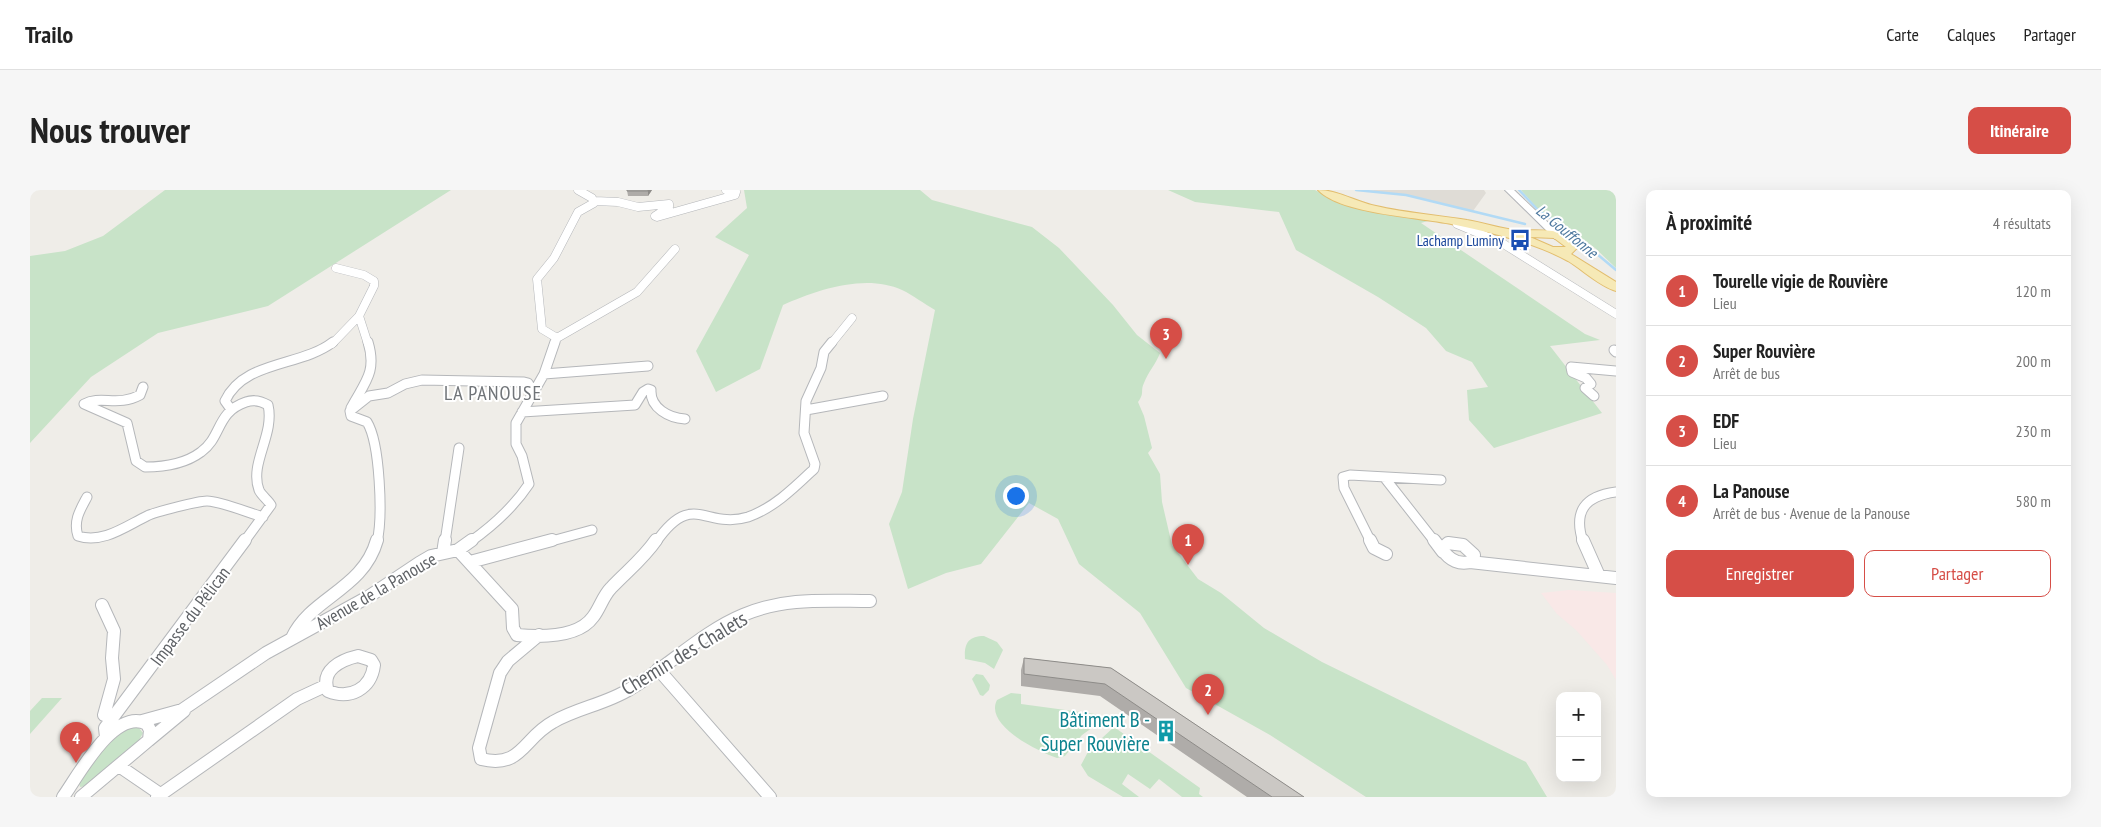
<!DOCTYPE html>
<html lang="fr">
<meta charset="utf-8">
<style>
body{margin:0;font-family:"PT Sans Narrow",sans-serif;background:#f6f6f6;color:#222}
.controls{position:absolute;right:15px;bottom:15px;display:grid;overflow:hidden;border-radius:10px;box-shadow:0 5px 20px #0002}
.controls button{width:45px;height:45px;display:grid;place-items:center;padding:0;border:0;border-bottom:1px solid #e0e0e0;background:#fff;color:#222;font:25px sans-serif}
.you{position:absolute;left:985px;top:305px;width:18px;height:18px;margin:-12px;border:4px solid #fff;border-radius:50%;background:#1a73e8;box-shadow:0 0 0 8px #1a73e833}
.badge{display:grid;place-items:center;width:32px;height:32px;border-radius:50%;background:#d64e47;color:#fff;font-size:16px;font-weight:700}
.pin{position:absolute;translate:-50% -41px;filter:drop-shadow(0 1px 2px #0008)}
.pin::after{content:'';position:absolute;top:26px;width:18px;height:15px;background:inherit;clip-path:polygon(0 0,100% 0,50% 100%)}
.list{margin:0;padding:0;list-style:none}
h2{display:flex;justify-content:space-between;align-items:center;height:65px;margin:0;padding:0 20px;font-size:21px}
h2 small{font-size:16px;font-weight:400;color:#767676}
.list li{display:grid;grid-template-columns:32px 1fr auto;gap:15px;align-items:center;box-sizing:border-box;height:70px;padding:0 20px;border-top:1px solid #e0e0e0}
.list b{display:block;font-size:19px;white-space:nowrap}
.list p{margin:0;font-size:16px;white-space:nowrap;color:#767676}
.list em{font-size:16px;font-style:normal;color:#767676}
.actions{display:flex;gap:10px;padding:15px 20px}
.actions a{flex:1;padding:11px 0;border:1px solid #d64e47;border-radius:10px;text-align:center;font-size:18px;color:#d64e47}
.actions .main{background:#d64e47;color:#fff}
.map{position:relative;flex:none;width:1586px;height:607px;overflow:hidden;border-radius:10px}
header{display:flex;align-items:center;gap:30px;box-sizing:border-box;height:70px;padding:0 25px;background:#fff;border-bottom:1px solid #e0e0e0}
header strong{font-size:24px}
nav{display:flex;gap:28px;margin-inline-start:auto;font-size:18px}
.intro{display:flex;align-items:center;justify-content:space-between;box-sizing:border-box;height:120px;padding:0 30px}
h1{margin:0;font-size:35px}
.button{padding:12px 22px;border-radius:10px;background:#d64e47;color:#fff;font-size:18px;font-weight:700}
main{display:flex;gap:30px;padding:0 30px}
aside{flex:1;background:#fff;border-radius:10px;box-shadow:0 5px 20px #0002}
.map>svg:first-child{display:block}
.education{fill:#dfdcd6}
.medical{fill:#f9e8e7}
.green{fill:#c8e3c8}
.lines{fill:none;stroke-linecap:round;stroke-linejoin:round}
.stream{stroke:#b2daf5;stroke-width:2.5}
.street-far2-casing{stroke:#b5b7ba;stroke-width:9}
.street-far1-casing{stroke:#b5b7ba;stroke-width:11}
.street-casing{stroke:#b5b7ba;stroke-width:14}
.secondary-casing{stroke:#b4b6ba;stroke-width:2}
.primary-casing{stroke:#e2bd6e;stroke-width:2}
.street-far2{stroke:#fff;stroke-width:8}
.street-far1{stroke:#fff;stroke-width:9}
.street{stroke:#fff;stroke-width:12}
.secondary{fill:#fff;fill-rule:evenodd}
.primary{fill:#f6e9b6;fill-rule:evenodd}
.wall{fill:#afaca9}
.shaded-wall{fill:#8e8c89}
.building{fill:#cbc8c4;stroke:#8e8c89}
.labels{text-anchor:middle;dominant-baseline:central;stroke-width:4;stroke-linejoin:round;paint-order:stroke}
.far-transit-label{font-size:15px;fill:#164399;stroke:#fff;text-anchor:end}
.far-water-label{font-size:16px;font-style:italic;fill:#4c779e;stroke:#fff}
.street-label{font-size:18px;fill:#5f6266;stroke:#fff}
.quarter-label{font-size:20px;letter-spacing:1px;fill:#707478;stroke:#fff}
.near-street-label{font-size:21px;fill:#5f6266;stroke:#fff}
.near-culture-label{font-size:21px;fill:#0d838f;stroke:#fff;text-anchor:end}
</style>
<header>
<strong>Trailo</strong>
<nav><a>Carte</a><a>Calques</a><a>Partager</a></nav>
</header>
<div class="intro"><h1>Nous trouver</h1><a class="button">Itinéraire</a></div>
<main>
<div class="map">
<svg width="1586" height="607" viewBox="0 0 1586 607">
<rect width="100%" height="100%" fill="#efede8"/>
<!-- education -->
<path class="education" d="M 1338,0 L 1454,0 L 1456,3 L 1443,21 L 1386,7 Z"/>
<!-- medical -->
<path class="medical" d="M 1539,400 L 1586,403 L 1586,490 L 1577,475 L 1546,440 L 1527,424 L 1511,403 Z"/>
<!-- green -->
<path class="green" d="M 135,0 L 421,0 L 238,116 L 128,143 L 61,187 L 0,253 L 0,66 L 35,61 L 73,46 Z
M 714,0 L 890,0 L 902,10 L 1002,37 L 1029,58 L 1083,115 L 1107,145 L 1130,163 C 1126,174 1118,182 1114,193 C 1110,201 1115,203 1108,212 L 1114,226 L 1122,258 L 1118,263 L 1130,284 L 1132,312 L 1142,355 L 1168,389 L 1191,403 L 1234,438 L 1292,472 L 1496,572 L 1517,607 L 1336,607 L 1240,545 L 1156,498 L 1110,423 L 1049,374 L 1028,329 L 999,313 L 951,374 L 916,383 L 878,399 L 859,334 L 872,302 L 883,229 L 905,120 C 894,114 883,105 872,100 C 836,83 786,100 753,115 L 730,179 L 686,202 L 666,161 L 719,65 L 685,47 L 717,18 Z
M 1138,0 L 1285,0 L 1308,12 L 1327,18 L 1401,30 L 1391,33 L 1555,144 L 1570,150 L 1520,156 L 1572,223 L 1464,258 L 1439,230 L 1437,200 L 1458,197 L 1442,172 L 1416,161 L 1396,138 L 1348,107 L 1266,60 L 1249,22 L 1165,12 Z
M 1491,0 L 1586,0 L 1586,78 L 1565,58 L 1507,18 Z
M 954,446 L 967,452 L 973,460 L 964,479 L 955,473 L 935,469 C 934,454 938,446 954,446 Z
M 946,484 L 953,485 L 960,495 L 959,500 L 953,506 L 950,505 L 942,489 Z
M 981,503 L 991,504 L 991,514 L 1065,524 L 1073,530 L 1052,545 L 1035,566 L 1027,568 C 1007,561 954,535 967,510 Z
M 12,508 L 32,508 L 0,544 L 0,521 Z
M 105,537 L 109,538 L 113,543 L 108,552 L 57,596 L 50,597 L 49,593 L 80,550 L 89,542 Z
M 1084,537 L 1170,598 L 1169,604 L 1173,607 L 1152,607 L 1129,589 L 1120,599 L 1098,584 L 1092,594 L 1109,607 L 1093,607 L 1058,586 L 1051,575 L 1059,560 Z"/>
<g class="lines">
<!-- stream -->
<path class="stream" d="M 1326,0 L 1376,5 L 1495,34
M 1489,0 L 1508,20 L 1542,43 L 1586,80"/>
<!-- street-far2 casing -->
<g class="street-far2-casing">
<path id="street-far2" d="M 565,11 L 588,12 L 608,17 L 639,14 L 639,17 L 625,26 L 627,27 L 705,5 L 706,2 L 696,0
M 1427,34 L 1472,53 L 1586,124
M 306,78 L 334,85 L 344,91 L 344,96 L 329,126 L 338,154
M 527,148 L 607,102 L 645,59
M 302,154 L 329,126
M 524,154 L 527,148 L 512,139 L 507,89 L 524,68 L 548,22 L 564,13 L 562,8 L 548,0
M 801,154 L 822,128"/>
</g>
<!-- street-far1 casing -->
<g class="street-far1-casing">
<path id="street-far1" d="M 1584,160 L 1586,162
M 514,184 L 618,176
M 113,197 L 110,205 C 88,217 71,205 54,214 L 97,233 L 106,271 L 115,277 C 134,277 155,274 171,262 C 192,247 186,222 216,212 C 224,209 231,211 238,215 C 245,245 219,273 229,300 C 231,305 238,310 241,315 L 214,352
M 1564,206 L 1555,198 L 1561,194 L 1556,188 L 1542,182 L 1541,177 L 1586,181
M 200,218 L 195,211 C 214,170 271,177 303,152
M 321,218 C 335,192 347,182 338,152
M 776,220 L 853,206
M 320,221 L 339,206 L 358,203 L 375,194 L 392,190 L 494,192 L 498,193 L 504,204
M 320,221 L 321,226 L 337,232 C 350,253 353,327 347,352
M 492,222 L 605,215 L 613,202 L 618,199 L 621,200 C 620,218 639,228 655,229
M 1354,287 L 1405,352
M 57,307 C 50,320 43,331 48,346 C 73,354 96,336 117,326 C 125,322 168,311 177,311 C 190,311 219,323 233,327
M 415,352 L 429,258
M 440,352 C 464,335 483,318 499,294 L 492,266 L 486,254 L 486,233 L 514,184 L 525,152
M 518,352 L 562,340
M 626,352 C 663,299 675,340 718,327 C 744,318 765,297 784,279 L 785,274 L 774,243 L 776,211 L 791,178 L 794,162 L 802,152
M 1341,352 L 1314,298 L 1313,287 L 1320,285 L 1411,290
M 1553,352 C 1543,321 1555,306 1586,302"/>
</g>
<!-- street casing -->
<g class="street-casing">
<path id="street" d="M 1340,350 L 1344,358 L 1356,364
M 1404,350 L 1413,362
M 1553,350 L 1569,386
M 1418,353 L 1433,355 L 1444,365 L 1443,371 C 1430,376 1419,370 1412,359 Z
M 428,360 L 482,419 L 483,438 L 487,445 C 510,447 548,448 563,427 C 570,418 573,406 581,398 C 597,381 613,369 626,350
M 413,363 L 415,350
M 440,372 L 522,350
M 1440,372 L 1586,388
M 72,415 L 84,441 L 82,468 L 84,489 L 74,525
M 509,445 L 478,471 L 470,483 L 449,558 L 451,569 C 492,579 493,548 523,532 C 547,518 576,514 600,499 C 638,477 672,442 713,425 C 754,407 797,411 840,411
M 262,448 C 281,407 333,400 347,350
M 328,466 L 341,470 L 344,475 C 341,499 320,510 298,501 C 290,480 311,470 328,466 Z
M 628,479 L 740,607
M 112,531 L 152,520 L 236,463 L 338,407 L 389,373 L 401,366 L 428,360 L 442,350
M 76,547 L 75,538 L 215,350
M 119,550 L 154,521
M 89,576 L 130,604
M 33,607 C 48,586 85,516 117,534 L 120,540 L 119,550 L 51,607
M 127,607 L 267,509 L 295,496"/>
</g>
<!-- secondary casing -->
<g class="secondary-casing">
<path id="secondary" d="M 1475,0 L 1484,0 L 1531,45 L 1531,49 L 1525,49 Z"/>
</g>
<!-- primary casing -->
<g class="primary-casing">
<path id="primary" d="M 1288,0 C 1308,0 1326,12 1346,16 C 1376,23 1407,25 1437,30 C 1451,32 1464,37 1478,39 C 1501,44 1533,32 1548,57 L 1541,64 L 1586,92 L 1586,101 C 1569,96 1553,80 1538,71 C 1505,53 1463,43 1426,35 C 1392,27 1312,25 1288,0 ZM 1500,47 L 1524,48 L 1536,57 L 1523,57 Z"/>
</g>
<!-- street-far2 -->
<use href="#street-far2" class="street-far2"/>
<!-- street-far1 -->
<use href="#street-far1" class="street-far1"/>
<!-- street -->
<use href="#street" class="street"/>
<!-- secondary -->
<use href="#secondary" class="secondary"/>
<!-- primary -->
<use href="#primary" class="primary"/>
</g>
<!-- wall -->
<path class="wall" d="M 597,0 L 622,0 L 618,6 L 598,6 Z
M 994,468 L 1081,478 L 1274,607 L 1217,607 L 1070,506 L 991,496 L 991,480 Z"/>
<!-- shaded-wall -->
<path class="shaded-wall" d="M 618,0 L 622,0 L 618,6 Z"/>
<!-- building -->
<path class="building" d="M 597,0 L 618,0 L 618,1 L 597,1 Z
M 994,468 L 1081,478 L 1274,607 L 1242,607 L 1075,494 L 994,484 Z"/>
<!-- icons -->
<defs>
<g id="bus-bare" transform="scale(1.725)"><path d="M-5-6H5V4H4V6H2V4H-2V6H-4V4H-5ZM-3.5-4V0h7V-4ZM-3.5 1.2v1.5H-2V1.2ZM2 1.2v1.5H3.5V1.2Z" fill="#1a4fb4" stroke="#fff" stroke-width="2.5" paint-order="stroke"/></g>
<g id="building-bare" transform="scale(1.725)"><path d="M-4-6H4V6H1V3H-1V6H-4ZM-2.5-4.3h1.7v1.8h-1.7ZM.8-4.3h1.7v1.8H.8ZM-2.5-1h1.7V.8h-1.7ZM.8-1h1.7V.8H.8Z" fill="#0f9aa8" stroke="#fff" stroke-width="2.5" paint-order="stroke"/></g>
</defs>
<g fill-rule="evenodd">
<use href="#bus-bare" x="1490" y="50"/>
<use href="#building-bare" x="1136" y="541"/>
</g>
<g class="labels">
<!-- far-transit labels -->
<g class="far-transit-label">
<text x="1474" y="50">Lachamp Luminy</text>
</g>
<!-- far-water labels -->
<g class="far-water-label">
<text transform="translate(1537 41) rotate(39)">La Gouffonne</text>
</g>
<!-- street labels -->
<g class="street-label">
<text transform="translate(346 401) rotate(-30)">Avenue de la Panouse</text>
<text transform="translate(160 426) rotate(-53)">Impasse du Pélican</text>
</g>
<!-- quarter labels -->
<g class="quarter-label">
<text x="463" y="203">LA PANOUSE</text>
</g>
<!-- near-street labels -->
<g class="near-street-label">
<text transform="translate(654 463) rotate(-31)">Chemin des Chalets</text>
</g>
<!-- near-culture labels -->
<g class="near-culture-label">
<text x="1120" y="529">Bâtiment B -<tspan x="1120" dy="24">Super Rouvière</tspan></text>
</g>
</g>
</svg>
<div class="controls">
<button>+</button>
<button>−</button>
</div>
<div class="you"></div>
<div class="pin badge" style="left:1158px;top:375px">1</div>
<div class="pin badge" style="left:1178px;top:525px">2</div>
<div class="pin badge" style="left:1136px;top:169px">3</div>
<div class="pin badge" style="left:46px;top:573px">4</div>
</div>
<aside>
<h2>À proximité<small>4 résultats</small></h2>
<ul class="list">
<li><span class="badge">1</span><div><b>Tourelle vigie de Rouvière</b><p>Lieu</p></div><em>120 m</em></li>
<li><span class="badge">2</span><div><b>Super Rouvière</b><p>Arrêt de bus</p></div><em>200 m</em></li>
<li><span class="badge">3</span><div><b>EDF</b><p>Lieu</p></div><em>230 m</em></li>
<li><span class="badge">4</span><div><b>La Panouse</b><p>Arrêt de bus · Avenue de la Panouse</p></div><em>580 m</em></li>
</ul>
<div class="actions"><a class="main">Enregistrer</a><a>Partager</a></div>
</aside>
</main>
